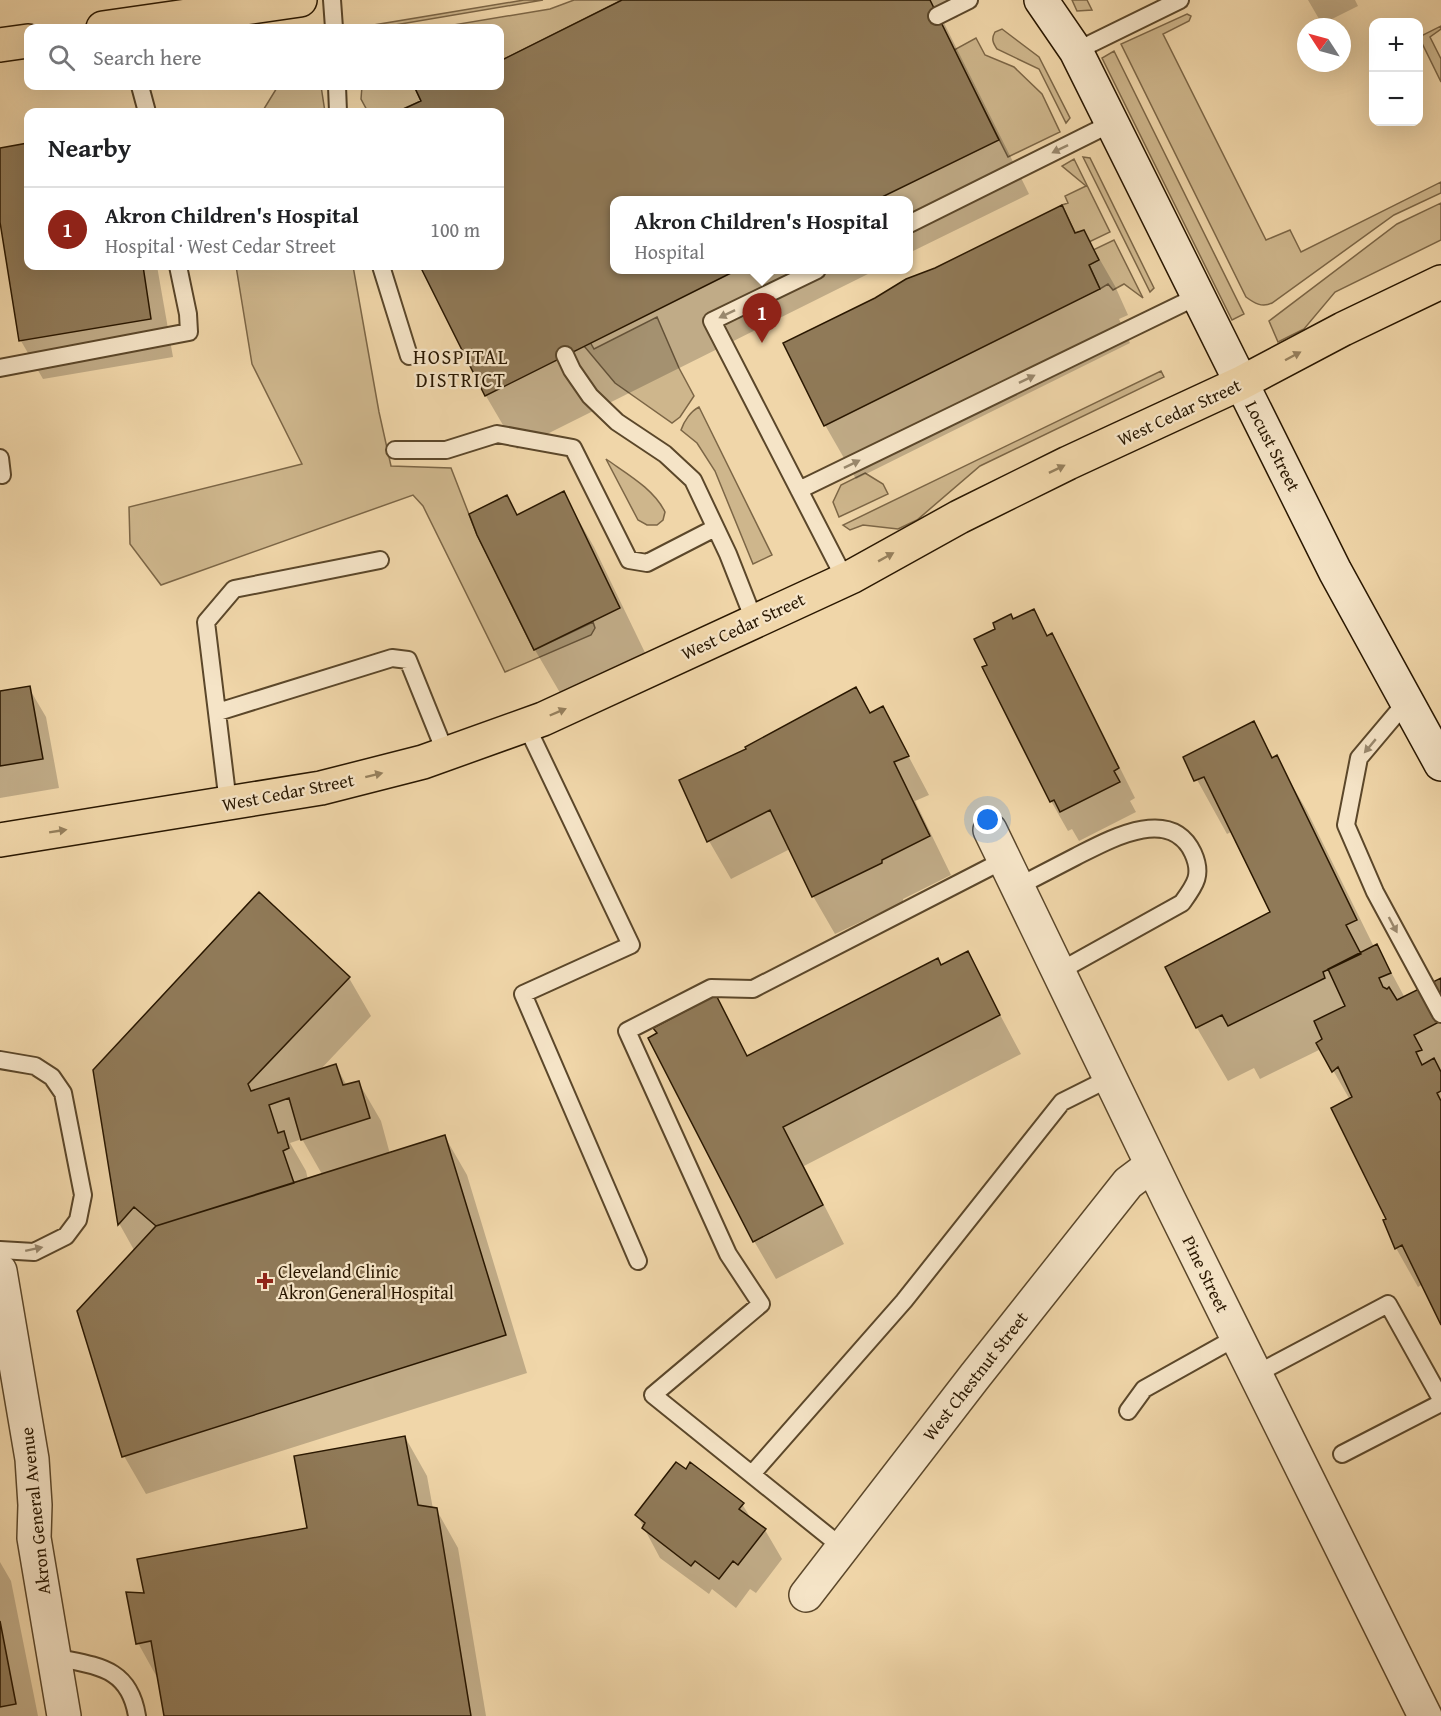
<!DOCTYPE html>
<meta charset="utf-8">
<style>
body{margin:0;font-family:"Gentium Book Plus",serif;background:#f2f2f2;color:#202124}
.controls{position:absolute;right:18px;top:18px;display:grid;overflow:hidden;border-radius:12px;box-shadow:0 6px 24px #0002}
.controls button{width:54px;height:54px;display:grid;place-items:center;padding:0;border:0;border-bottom:2px solid #e0e0e0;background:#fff;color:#202124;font:30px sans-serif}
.compass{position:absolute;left:1297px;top:18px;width:54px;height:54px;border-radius:50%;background:#fff;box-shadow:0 6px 24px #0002;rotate:306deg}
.you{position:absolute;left:988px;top:820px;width:21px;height:21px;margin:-15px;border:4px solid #fff;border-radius:50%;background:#1a73e8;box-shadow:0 0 0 9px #1a73e833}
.badge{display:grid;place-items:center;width:39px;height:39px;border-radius:50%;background:#8f2418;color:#fff;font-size:20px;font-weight:700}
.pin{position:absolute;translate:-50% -50px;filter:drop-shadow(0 2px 3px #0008)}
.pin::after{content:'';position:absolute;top:32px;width:21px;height:18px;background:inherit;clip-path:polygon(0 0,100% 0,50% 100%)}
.popup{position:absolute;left:610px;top:196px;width:303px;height:78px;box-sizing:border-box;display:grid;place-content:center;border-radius:12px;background:#fff;filter:drop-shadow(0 2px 4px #0005);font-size:20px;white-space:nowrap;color:#757577}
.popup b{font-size:22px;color:#202124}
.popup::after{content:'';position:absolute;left:50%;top:100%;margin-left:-12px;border:12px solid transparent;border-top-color:#fff}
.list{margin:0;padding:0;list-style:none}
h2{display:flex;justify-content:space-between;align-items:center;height:78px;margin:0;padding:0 24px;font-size:26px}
h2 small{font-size:20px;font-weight:400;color:#757577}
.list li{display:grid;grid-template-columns:39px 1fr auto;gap:18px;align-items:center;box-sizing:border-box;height:84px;padding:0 24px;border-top:2px solid #e0e0e0}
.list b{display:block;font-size:22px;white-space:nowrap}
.list p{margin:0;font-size:20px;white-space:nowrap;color:#757577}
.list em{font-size:20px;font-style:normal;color:#757577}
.icon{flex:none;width:33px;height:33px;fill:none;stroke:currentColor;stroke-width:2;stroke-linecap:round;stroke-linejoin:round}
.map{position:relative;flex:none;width:1441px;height:1716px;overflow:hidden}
.search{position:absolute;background:#fff;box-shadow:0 6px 24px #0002;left:24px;top:24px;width:480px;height:66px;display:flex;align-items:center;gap:15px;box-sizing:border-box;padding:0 21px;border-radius:12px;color:#757577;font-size:22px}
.panel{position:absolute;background:#fff;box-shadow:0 6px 24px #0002;left:24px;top:108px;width:480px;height:162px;border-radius:12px}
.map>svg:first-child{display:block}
.green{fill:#ceb68c;stroke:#7c6646;stroke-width:1.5}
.shadow{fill:#0003;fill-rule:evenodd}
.building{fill:#907a58;stroke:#291700;stroke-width:1.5}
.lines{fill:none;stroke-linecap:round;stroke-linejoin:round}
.service-casing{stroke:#5b472a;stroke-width:20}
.minor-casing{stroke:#5b472a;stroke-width:36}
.secondary-casing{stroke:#291700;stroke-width:36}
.primary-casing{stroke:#291700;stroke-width:36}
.service{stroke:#f5e4c7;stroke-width:16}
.minor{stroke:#f5e4c7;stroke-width:33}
.secondary{stroke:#f5e4c7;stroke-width:33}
.primary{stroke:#f0d6a9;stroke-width:33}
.oneway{fill:#99886d}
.oneway2{fill:#96805d}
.poi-dot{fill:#8f2418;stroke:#f5e4c7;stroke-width:2}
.labels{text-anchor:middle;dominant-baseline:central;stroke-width:4.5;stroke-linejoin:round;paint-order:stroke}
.street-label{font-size:18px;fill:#291700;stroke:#f5e4c7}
.poi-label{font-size:18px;fill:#291700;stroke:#f5e4c7;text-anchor:start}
.neighbourhood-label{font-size:20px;letter-spacing:1.5px;fill:#291700;stroke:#f5e4c7}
</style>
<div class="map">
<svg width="1441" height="1716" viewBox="0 0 1441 1716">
<rect width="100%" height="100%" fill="#f0d6a9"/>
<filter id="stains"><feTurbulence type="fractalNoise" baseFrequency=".00333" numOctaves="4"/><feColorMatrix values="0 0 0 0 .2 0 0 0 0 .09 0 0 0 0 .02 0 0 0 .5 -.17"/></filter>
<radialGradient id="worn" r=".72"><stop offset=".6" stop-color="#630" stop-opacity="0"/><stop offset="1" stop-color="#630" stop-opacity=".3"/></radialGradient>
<!-- green -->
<path class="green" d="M 524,0 L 543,0 L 377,28 L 362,28 L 362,27 Z
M 574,0 L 622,0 L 500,61 L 500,28 L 454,28 L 453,25 L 550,9 Z
M 1072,0 L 1087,0 L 1092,10 L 1077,11 Z
M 1187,14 L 1191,16 L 1189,21 L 1163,34 L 1266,240 L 1290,230 L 1301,252 L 1441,182 L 1441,193 L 1394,215 L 1272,303 C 1262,308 1254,303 1246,297 L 1121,44 Z
M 1441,26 L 1441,29 L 1430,37 L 1441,59 L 1441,82 L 1419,37 Z
M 1002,29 L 1039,57 L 1070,118 L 1066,123 L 1039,69 L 997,49 C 993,43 991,39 995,32 Z
M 976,38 L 985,55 L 1014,67 L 1042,94 L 1060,132 L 1008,157 L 954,50 Z
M 1114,51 L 1244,314 L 1232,320 L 1102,58 Z
M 278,86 L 321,86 L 325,112 L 262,112 Z
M 362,86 L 414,86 L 421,101 L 396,112 L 368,112 L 361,99 Z
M 1083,157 L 1090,158 L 1154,288 L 1150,292 Z
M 1074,159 L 1110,232 L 1089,242 L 1084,231 L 1075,233 L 1062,205 L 1068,203 L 1065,196 L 1086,186 L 1062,166 Z
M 1441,203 L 1441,240 L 1335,292 L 1304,329 L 1278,342 L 1269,321 L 1397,224 Z
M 1114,240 L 1143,298 L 1124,284 L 1113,290 L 1108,284 L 1100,289 L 1089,265 L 1098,260 L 1093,250 Z
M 236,266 L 353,266 L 379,412 L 391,466 L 451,468 L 477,535 L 534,650 L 593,622 L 595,628 L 591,635 L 505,672 L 423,506 L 413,495 L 161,585 L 130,544 L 129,507 L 302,464 L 252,364 Z
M 657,317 L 679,368 L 694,396 L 680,417 L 672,423 L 615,383 L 584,346 L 590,342 L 594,349 Z
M 1161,371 L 1164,377 L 980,466 L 917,520 L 898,529 L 863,525 L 850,530 L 843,525 Z
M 699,407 L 772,555 L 753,564 L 715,471 L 697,443 L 681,430 C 684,421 691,411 699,407 Z
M 606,459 C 627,474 654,489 665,512 L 663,520 L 657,525 L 647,525 L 638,520 Z
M 865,473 L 883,484 L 888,494 L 839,517 L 833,502 L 841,485 Z"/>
<!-- shadow -->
<path class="shadow" d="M 624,0 L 950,0 L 958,17 L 944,23 L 1029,194 L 909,253 L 909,200 L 615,200 L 615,270 L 876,270 L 517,449 L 486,396 L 422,266 L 500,266 L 500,112 L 400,112 L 423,102 L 416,86 L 500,86 L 500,62 Z
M 1308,0 L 1355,0 L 1358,6 L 1322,24 Z
M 28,144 L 28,266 L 157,266 L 173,357 L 43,379 L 21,341 L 0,213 L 0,149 Z
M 1062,207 L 1077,234 L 1084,232 L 1115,286 L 1128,315 L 1119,319 L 1130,343 L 856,479 L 825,425 Z
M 563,493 L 594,547 L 650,663 L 566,703 L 535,650 L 478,534 Z
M 1033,610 L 1048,637 L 1051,635 L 1068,664 L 1135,798 L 1130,801 L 1136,812 L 1079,841 L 1072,829 L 1068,831 L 1051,801 L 989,666 L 1013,621 Z
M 29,688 L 46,717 L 59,788 L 0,798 L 0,693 Z
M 883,708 L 929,795 L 915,801 L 951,875 L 903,899 L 903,902 L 835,934 L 813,896 L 790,849 L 731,879 L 709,841 L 870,715 Z
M 1253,723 L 1274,759 L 1276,757 L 1307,811 L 1374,947 L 1377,946 L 1405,998 L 1441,980 L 1441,1322 L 1423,1284 L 1418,1287 L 1396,1248 L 1385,1221 L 1388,1220 L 1350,1100 L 1321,1049 L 1260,1079 L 1254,1068 L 1228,1081 L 1197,1028 L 1167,968 L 1272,913 L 1233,831 L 1227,834 L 1185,758 Z
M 967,953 L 1021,1054 L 804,1166 L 844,1244 L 776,1279 L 754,1241 L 715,997 L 748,1057 Z
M 349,978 L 371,1016 L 319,1071 L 336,1066 L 347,1086 L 359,1083 L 381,1121 L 390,1154 L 445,1137 L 467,1175 L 527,1373 L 146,1494 L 124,1456 L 134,1250 L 120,1225 L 95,1070 ZM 302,1139 L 323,1176 L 308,1180 L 306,1171 L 290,1143 Z
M 405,1437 L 427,1476 L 433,1509 L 436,1509 L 458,1548 L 486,1716 L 166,1716 L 159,1681 L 138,1643 L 146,1595 L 309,1529 Z
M 742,1504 L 752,1520 L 765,1530 L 782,1559 L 756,1593 L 750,1589 L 736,1608 L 712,1589 L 709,1594 L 660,1558 L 637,1515 Z
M 0,1562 L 11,1581 L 38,1716 L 0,1716 Z"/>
<!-- building -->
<path class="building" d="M 622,0 L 930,0 L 999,140 L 876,200 L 615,200 L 615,270 L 737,270 L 485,396 L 420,266 L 500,266 L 500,112 L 397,112 L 421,101 L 414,86 L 500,86 L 500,61 Z
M 28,143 L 28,266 L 143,266 L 151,319 L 19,341 L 0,222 L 0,148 Z
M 1062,205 L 1075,233 L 1084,230 L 1099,260 L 1089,265 L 1100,289 L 824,426 L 783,343 L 875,298 L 906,279 L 935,268 Z
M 564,491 L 620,608 L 534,650 L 477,535 L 469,514 L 507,495 L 517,515 Z
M 1034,609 L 1047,636 L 1052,633 L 1119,768 L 1114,771 L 1120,782 L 1060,812 L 1054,800 L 1050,802 L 982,667 L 987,665 L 974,639 L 995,629 L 993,623 L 1011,614 L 1013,619 Z
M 30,686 L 43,759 L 0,766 L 0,691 Z
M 856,687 L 870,713 L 883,706 L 909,756 L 894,762 L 930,836 L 882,860 L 882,863 L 812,897 L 770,810 L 707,842 L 679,780 L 746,749 L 745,747 Z
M 1254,721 L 1272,758 L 1277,755 L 1357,920 L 1346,925 L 1361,954 L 1323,972 L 1325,978 L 1228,1026 L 1222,1015 L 1196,1028 L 1165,967 L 1270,912 L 1204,777 L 1194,781 L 1183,757 Z
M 259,892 L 350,977 L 248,1084 L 251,1091 L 336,1064 L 343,1085 L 359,1081 L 370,1118 L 301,1140 L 289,1098 L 269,1105 L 278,1133 L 284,1131 L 289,1148 L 283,1151 L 294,1183 L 156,1226 L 134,1207 L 118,1225 L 93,1070 Z
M 1377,944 L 1391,973 L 1379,978 L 1383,987 L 1387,989 L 1389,987 L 1397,1000 L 1441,978 L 1441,1021 L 1414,1035 L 1422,1050 L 1416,1052 L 1422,1065 L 1434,1058 L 1441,1072 L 1441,1091 L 1437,1093 L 1441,1101 L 1441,1325 L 1402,1245 L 1395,1249 L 1383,1220 L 1386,1219 L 1331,1108 L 1352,1097 L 1338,1067 L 1332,1072 L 1316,1043 L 1322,1039 L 1314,1021 L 1345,1006 L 1328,969 Z
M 968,951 L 1000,1015 L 783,1127 L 823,1205 L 753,1242 L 648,1038 L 657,1033 L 653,1028 L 716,995 L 747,1056 L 938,958 L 941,965 Z
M 445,1135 L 506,1335 L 122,1457 L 77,1311 L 156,1226 Z
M 405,1436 L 418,1505 L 437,1508 L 471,1716 L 164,1716 L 151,1641 L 136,1644 L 126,1592 L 144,1593 L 137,1559 L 307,1528 L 294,1456 Z
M 676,1462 L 686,1469 L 690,1462 L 744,1503 L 739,1509 L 766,1529 L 738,1565 L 733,1561 L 719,1579 L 695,1561 L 691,1566 L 642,1528 L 645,1523 L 635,1515 Z
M 0,1621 L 16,1704 L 0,1707 Z"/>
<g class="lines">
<!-- service casing -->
<g class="service-casing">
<path id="service" d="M 332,0 L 334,28
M 937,16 L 969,0
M 1076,51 L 1180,0
M 140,86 L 147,112
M 337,86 L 338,112
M 909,224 L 1112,123
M 381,266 L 409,356
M 817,270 L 712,321 L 845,579
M 565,355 L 572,370 L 590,396 L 617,422 L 665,454 L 693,480 L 728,554 L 754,620
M 0,368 L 189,332 L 188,314 L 178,266
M 395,450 L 446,450 L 497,434 L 573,448 L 629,560 L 647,563 L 715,528
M 0,458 L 2,475
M 799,490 L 1198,296
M 1407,701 L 1359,758 L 1346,825 L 1375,892 L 1441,1014
M 218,712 L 392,658 L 408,660 L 446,754
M 526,725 L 631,945 L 523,994 L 638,1261
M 228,803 L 206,622 L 234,589 L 380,560
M 1017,887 C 1036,877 1056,867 1075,857 C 1107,841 1170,804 1193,853 C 1203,875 1195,885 1182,903 L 1058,972
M 0,1060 L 35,1066 L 52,1077 L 63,1093 L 83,1195 L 78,1220 L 66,1236 L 34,1252 L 0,1250
M 1256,1374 L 1388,1304 L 1441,1399
M 1128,1411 L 1144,1389 L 1237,1337
M 1342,1454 L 1441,1403
M 752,1474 L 904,1301 L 1062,1102 L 1110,1078
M 843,1548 L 653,1395 L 761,1304 L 728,1254 L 627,1031 L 711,988 L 753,989 L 1004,860
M 54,1657 C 95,1666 129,1666 137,1716"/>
</g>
<!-- minor casing -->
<g class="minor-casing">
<path id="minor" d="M 990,830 L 1169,1200 L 1425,1716
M 0,1271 L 32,1459 L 35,1505 L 34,1538 L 64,1716
M 806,1595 L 975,1376 L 1128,1183 L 1152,1165"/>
</g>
<!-- secondary casing -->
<g class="secondary-casing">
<path id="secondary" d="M 1041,0 L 1076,51 L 1335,571 L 1441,764"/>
</g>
<!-- primary casing -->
<g class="primary-casing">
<path id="primary" d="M 103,28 L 300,0
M 0,45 L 28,41
M 0,840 L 321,788 L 423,762 L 543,719 L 851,577 L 959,517 L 1068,463 L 1241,383 L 1343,329 L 1441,282"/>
</g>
<!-- service -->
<use href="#service" class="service"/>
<!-- minor -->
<use href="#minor" class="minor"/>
<!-- secondary -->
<use href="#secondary" class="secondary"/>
<!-- primary -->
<use href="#primary" class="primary"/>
</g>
<!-- one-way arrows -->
<defs><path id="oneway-solid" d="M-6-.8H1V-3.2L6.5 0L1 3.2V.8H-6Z" transform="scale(1.5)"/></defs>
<g class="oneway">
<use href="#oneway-solid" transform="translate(1060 149) rotate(154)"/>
<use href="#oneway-solid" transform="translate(727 314) rotate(154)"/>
<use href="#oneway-solid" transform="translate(1027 379) rotate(-26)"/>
<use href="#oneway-solid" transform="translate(852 464) rotate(-26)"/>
<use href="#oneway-solid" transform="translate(1370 746) rotate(130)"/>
<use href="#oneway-solid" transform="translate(1393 925) rotate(62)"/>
<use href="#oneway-solid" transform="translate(34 1249) rotate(-12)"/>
</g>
<g class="oneway2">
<use href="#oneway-solid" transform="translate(1293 356) rotate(-28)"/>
<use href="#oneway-solid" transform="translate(1057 469) rotate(-26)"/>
<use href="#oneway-solid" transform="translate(886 557) rotate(-29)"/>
<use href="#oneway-solid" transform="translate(558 712) rotate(-23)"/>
<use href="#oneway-solid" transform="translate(374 775) rotate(-14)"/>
<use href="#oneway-solid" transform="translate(58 831) rotate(-9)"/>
</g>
<!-- markers -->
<path class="poi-dot" d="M262 1272h6v6h6v6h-6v6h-6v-6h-6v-6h6z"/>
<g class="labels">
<!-- street labels -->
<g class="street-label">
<text transform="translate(1179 412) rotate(-25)">West Cedar Street</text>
<text transform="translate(1273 446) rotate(63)">Locust Street</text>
<text transform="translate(743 626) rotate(-25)">West Cedar Street</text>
<text transform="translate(288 792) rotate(-11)">West Cedar Street</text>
<text transform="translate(1206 1274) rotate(64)">Pine Street</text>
<text transform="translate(975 1376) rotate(-52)">West Chestnut Street</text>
<text transform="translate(35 1511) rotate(-96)">Akron General Avenue</text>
</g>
<!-- poi labels -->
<g class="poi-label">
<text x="278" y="1271">Cleveland Clinic<tspan x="278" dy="21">Akron General Hospital</tspan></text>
</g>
<!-- neighbourhood labels -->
<g class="neighbourhood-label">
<text x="461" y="356">HOSPITAL<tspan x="461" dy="23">DISTRICT</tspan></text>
</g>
</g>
<rect width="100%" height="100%" filter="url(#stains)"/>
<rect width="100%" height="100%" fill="url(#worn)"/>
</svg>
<div class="controls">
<button>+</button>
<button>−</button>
</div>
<svg class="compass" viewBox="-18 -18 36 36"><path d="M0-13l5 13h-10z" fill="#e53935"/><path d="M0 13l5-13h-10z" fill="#757577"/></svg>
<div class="you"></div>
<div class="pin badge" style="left:762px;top:343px">1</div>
<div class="popup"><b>Akron Children's Hospital</b>Hospital</div>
<div class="search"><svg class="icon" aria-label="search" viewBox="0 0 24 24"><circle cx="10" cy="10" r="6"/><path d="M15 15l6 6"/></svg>Search here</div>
<section class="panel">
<h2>Nearby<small></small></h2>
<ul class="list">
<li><span class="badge">1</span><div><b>Akron Children's Hospital</b><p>Hospital · West Cedar Street</p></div><em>100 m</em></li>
</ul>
</section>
</div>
